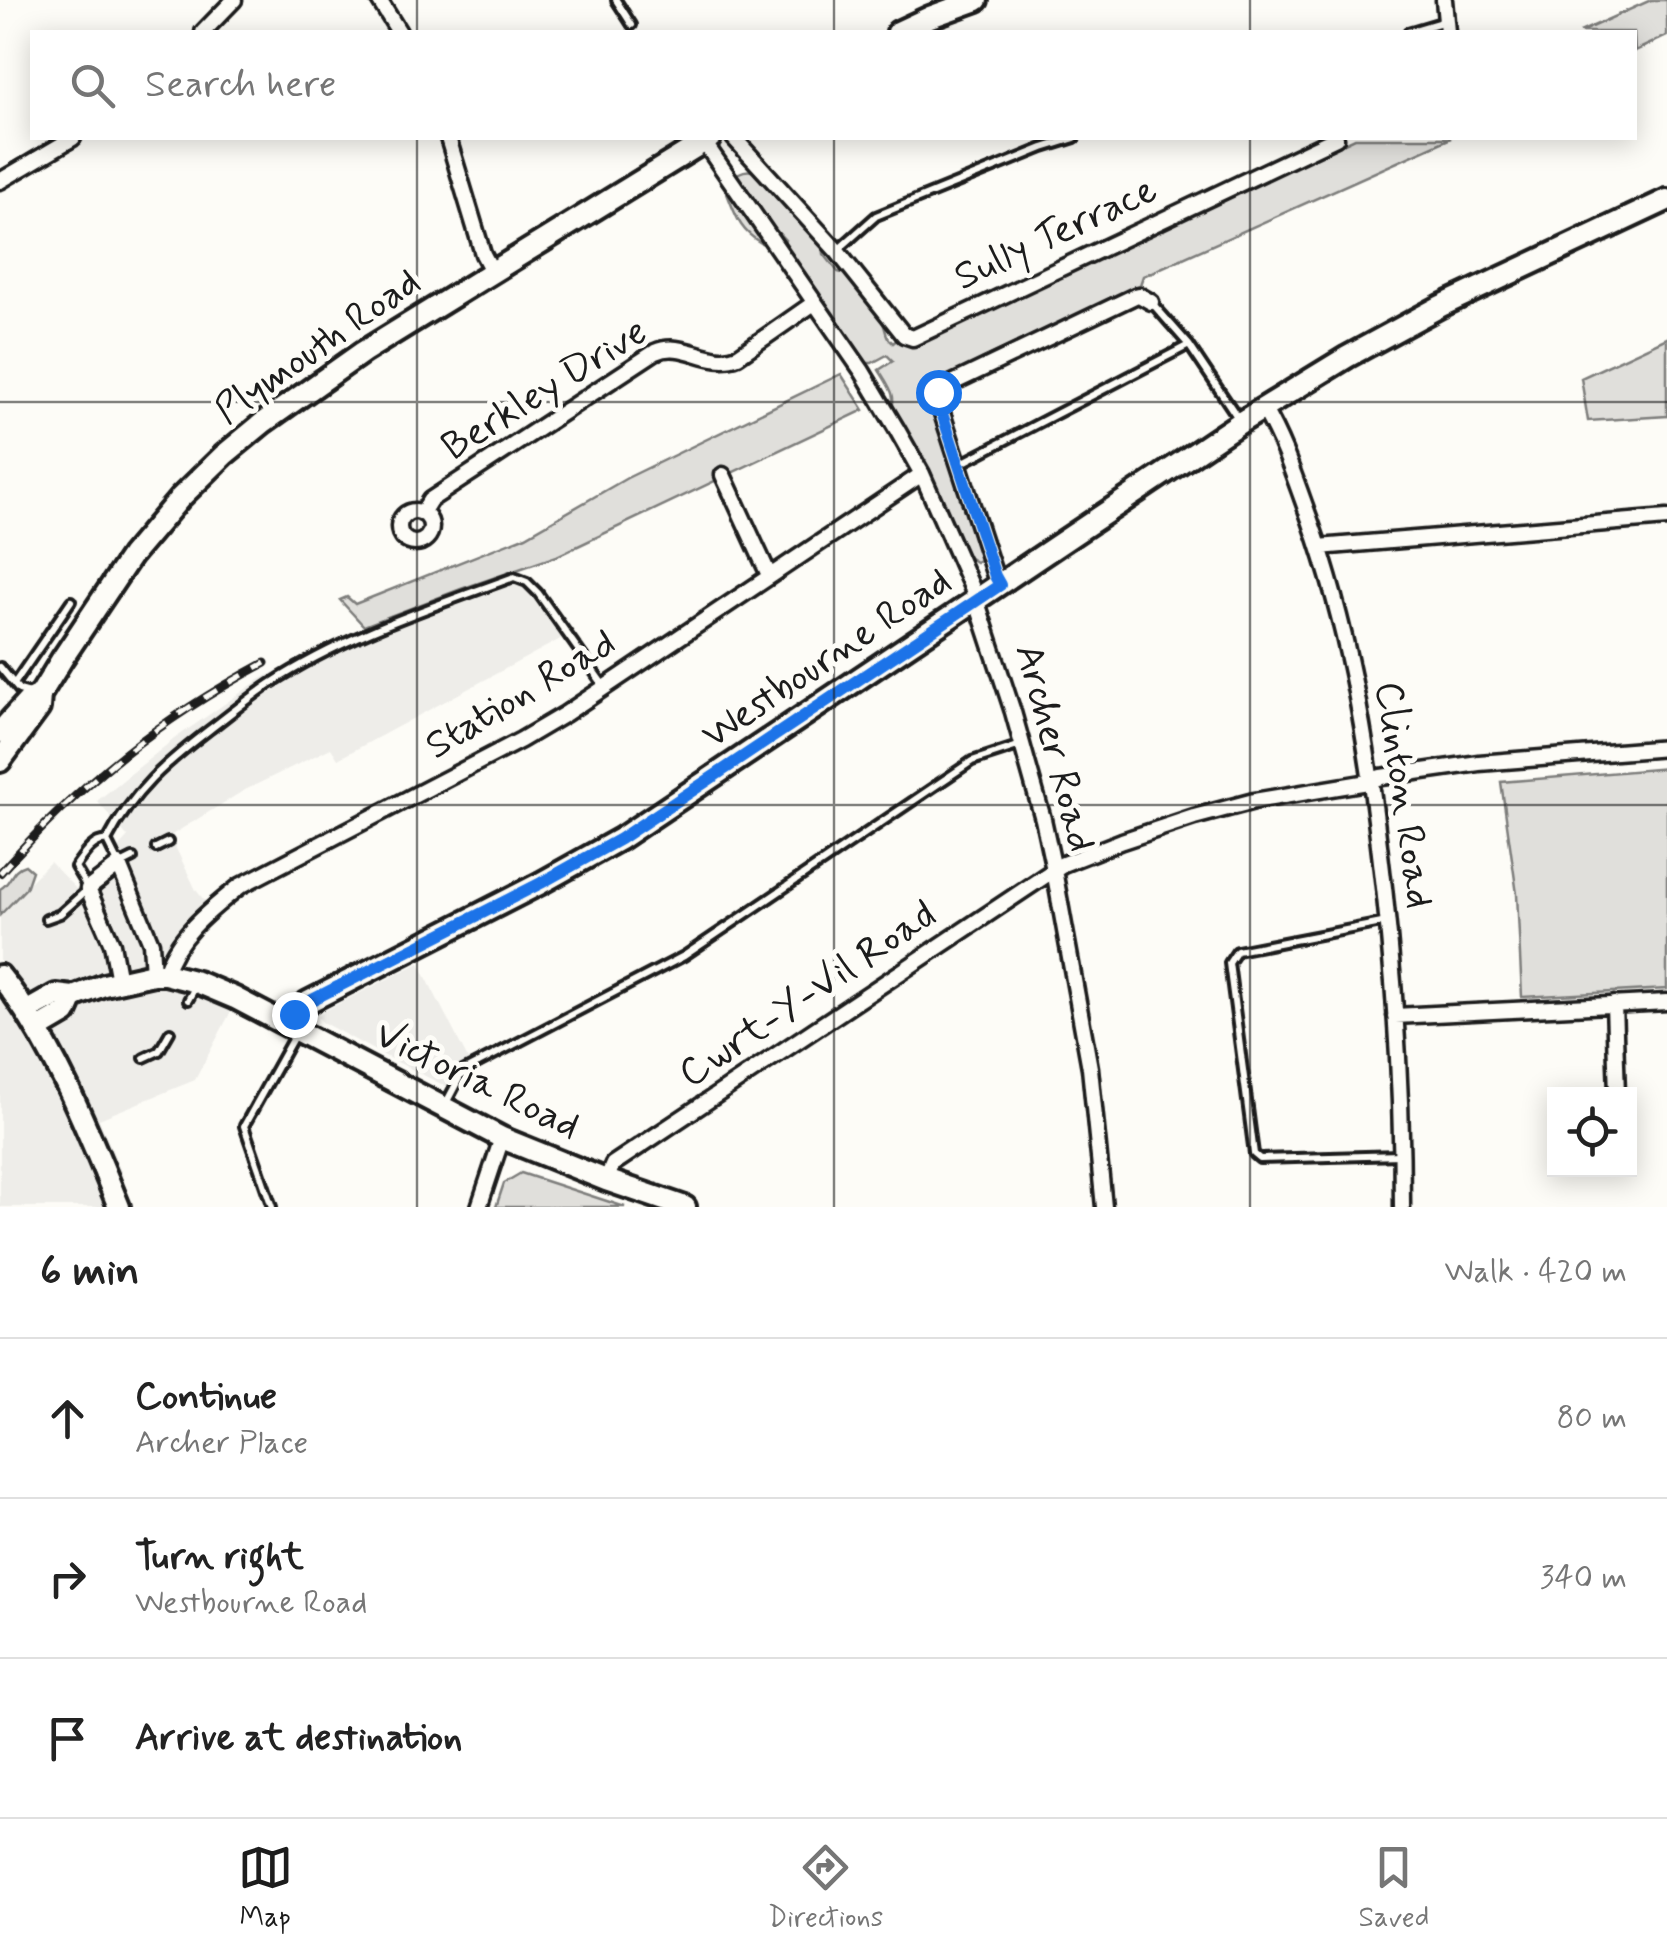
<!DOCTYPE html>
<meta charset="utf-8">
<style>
body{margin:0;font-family:Mynerve,sans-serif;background:#f2f2f2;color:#222}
.controls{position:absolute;right:30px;bottom:30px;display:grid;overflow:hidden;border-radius:0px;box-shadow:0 5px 25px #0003}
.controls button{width:90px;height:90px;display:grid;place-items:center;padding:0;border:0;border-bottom:2px solid #e0e0e0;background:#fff;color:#222;font:50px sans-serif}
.stop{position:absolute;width:30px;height:30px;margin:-22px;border:8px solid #1a73e8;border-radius:50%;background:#fff}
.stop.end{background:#1a73e8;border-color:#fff;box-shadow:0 2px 10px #0008}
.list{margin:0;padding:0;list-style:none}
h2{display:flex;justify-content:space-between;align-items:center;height:130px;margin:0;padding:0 40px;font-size:42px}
h2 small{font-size:32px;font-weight:400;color:#767676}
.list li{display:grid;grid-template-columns:65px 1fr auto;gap:30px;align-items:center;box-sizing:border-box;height:160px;padding:0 40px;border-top:2px solid #e0e0e0}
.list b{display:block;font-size:38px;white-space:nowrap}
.list p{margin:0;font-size:32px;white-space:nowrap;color:#767676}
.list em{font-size:32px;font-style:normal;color:#767676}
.icon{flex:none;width:55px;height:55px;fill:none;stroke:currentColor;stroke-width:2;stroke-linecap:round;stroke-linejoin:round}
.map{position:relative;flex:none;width:1667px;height:1207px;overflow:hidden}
.search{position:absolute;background:#fff;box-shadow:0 5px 25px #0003;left:30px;right:30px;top:30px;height:110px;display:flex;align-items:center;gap:25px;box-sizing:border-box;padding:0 35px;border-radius:0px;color:#767676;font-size:38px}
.sheet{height:610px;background:#fff}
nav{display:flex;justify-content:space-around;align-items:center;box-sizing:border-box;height:140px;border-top:2px solid #e0e0e0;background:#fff;font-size:28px;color:#767676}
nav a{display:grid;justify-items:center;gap:5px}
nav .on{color:#1c1c1c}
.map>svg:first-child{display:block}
.built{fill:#eeede9}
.green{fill:#e0dfdb;stroke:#7e7e7c;stroke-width:2.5}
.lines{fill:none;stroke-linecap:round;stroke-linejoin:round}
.lane-casing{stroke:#1c1c1c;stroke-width:14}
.street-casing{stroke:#1c1c1c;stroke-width:21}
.secondary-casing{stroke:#1c1c1c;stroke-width:28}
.lane{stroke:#fdfcf7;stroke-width:6}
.street{stroke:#fdfcf7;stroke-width:14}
.secondary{stroke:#fdfcf7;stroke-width:20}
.rail-casing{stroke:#1c1c1c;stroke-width:9}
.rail{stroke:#fdfcf7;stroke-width:5;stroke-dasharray:15;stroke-linecap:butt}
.route{stroke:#1a73e8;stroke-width:12}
.grid{fill:none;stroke:#1c1c1c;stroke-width:2.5;stroke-opacity:0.55}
.labels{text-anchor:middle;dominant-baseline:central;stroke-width:10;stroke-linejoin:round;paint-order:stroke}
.street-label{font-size:40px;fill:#1c1c1c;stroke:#fdfcf7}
</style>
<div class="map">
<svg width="1667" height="1207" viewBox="0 0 1667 1207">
<rect width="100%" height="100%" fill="#fdfcf7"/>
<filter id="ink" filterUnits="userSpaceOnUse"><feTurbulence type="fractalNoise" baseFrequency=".01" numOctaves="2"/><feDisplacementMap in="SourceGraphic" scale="20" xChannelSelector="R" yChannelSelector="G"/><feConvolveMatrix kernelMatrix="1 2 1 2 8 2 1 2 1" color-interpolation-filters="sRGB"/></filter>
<g filter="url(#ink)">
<!-- built -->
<path class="built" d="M 519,569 L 566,636 L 338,759 L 331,748 L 243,791 L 170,836 L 196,890 L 212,910 L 167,973 L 238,998 L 195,1080 L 99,1119 L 123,1176 L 109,1182 L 119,1207 L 0,1207 L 0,912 L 50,862 L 79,892 L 128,837 L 97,801 L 174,739 L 259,680 L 364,626 L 459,587 Z
M 419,963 L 470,1063 L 460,1068 L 449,1088 L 377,1052 L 322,1022 L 318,1017 L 322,1012 Z"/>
<!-- green -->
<path class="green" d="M 1651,0 L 1667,0 L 1667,36 L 1635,51 L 1634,32 L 1580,32 Z
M 1355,138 L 1451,138 L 1143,276 L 1140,285 L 982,359 L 978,374 L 957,385 L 949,397 L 954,431 L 988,555 L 976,562 L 968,557 L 949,520 L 888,422 C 898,397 893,392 879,370 L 893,361 L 887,355 L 872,363 L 866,363 L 783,250 L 785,240 L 772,226 L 764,235 L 761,243 C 738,229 736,215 726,191 C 732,185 732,177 739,173 C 758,163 766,184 774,195 C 782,207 798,208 805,219 C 808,223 807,229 810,233 C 814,237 819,240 823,243 L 824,254 L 838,272 C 860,277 856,284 867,300 C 871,307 879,313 882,321 C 887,331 884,335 893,343 L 905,333 L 959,324 Z
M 1667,338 L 1667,416 L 1588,421 L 1581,378 Z
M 841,374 L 864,410 L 557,556 L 461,589 L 364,626 L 340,600 L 347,597 L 355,604 L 526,536 L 627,478 Z
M 1667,768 L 1667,989 L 1522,997 L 1517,894 L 1501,782 Z
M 25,865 L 32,871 L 26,888 L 0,915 L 0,889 C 12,883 10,869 25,865 Z
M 521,1173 L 625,1207 L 496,1207 L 504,1183 Z"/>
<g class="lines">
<!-- lane casing -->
<g class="lane-casing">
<path id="lane" d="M 616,0 L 632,25
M 1408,32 L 1445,21
M 839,249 L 876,216 L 1043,148 L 1075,138
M 1152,303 L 1189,345 L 1240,421
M 960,464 L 1189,345
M 0,667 L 19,690 L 30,693
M 14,684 L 71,601
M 107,841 C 133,791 166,763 209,730 C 229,715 249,698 270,684 C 345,635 430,608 514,577 L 527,582 L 538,593 L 604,686
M 156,848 L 168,842
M 46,919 L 60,914 L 88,889 L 75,867 C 83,856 93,839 107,841 L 119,865 L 133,858
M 1387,922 L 1237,951 L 1229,963 L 1254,1154 L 1260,1159 L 1400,1155
M 188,1000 L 197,984
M 144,1058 L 159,1051 L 170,1032
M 445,1105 L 463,1071 L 684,956 L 972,761 L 1021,745
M 272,1207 L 244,1126 L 294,1036"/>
</g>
<!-- street casing -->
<g class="street-casing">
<path id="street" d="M 379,0 L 399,32
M 1444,0 L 1447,32
M 203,32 L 234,0
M 448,138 L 483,254 L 492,271
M 734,138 L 837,251 L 904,335 L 913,338 L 1336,138
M 704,142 L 862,371 L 896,428 L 922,474 L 973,590 L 1013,712 L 1043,819 L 1054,870 L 1090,1068 L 1104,1207
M 0,181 L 73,138
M 1263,408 C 1284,443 1296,482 1310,520 C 1347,625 1366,733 1379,845 C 1394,965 1402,1086 1402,1207
M 723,475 L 769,575
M399 527a16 16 0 1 1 32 0a16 16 0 1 1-32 0Z
M 422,513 L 430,500 L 655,352 C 684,339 709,368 738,356 L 814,303
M 1319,547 L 1667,518
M 1000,585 L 995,576 L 939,404 L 939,392 L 942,388 L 1135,296 L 1139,295 L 1151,302
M 165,974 C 176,936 210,910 240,886 L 521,740 L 565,714 L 922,474
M 119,981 L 112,944 L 88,889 L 119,865 L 151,943 L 153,974
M 1614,1004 L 1617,1094
M 1395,1016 L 1667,1002
M 606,1180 L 613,1164 L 1063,864 L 1122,841 L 1194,817 L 1254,801 L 1362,783 L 1381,777 L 1479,763 L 1667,748
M 479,1207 L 502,1138"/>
</g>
<!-- secondary casing -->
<g class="secondary-casing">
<path id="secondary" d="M 898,32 L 930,17 L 977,0
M 0,732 L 28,701 L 40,695
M 0,761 L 39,708 L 40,695 L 62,659 L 131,556 L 180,498 L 224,455 L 264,422 L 363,352 L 710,138
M 0,976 C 52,1040 88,1130 119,1207
M 26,1012 L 56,995 L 73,997 L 104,985 L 153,974 L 165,974 L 197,982 L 235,998 L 502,1138 L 606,1180 L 685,1207
M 287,1025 L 299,1008 L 308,1002 L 541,883 L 620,839 L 1241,422 L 1347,357 L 1441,306 L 1667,200
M 37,1030 L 66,1013 L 73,997"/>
</g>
<!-- lane -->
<use href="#lane" class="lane"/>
<!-- street -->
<use href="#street" class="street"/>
<!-- secondary -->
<use href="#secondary" class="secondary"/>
<!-- rail casing -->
<g class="rail-casing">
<path id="rail" d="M 0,873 C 81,782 158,720 265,663"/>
</g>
<!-- rail -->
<use href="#rail" class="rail"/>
</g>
</g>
<g class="lines" filter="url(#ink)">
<!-- route -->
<path class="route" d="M 294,1014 L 308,1002 L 541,883 L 620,839 L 1000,585 L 995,576 L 939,404 L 938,392"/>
</g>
<!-- grid -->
<path class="grid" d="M 417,0 L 417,32M 834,0 L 834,32M 1250,0 L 1250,32M 417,138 L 417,1207M 834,138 L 834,1207M 1250,138 L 1250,1207M 0,402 L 1667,402M 0,805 L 1667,805"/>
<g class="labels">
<!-- street labels -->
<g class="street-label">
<text transform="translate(1056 234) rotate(-25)">Sully Terrace</text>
<text transform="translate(318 347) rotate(-35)">Plymouth Road</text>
<text transform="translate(545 390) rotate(-32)">Berkley Drive</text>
<text transform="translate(827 659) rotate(-34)">Westbourne Road</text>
<text transform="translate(521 695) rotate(-31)">Station Road</text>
<text transform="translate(1054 748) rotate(75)">Archer Road</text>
<text transform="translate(1403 795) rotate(82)">Clinton Road</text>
<text transform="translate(808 995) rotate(-34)">Cwrt-Y-Vil Road</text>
<text transform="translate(477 1081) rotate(26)">Victoria Road</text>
</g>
</g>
</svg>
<div class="controls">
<button><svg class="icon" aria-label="locate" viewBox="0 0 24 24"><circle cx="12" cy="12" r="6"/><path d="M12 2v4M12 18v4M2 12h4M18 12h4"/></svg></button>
</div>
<div class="stop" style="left:938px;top:392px"></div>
<div class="stop end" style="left:294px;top:1014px"></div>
<div class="search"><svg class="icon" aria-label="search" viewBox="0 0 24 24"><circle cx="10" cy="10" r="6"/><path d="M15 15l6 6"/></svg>Search here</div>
</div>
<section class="sheet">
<h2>6 min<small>Walk · 420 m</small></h2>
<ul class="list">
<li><svg class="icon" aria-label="ahead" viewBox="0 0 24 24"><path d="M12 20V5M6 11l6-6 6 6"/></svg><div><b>Continue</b><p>Archer Place</p></div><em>80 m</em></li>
<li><svg class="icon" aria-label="right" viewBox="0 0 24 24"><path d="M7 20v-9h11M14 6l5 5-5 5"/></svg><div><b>Turn right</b><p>Westbourne Road</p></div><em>340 m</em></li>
<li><svg class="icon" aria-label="arrive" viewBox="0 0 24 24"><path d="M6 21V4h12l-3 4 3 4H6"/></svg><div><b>Arrive at destination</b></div></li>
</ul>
</section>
<nav>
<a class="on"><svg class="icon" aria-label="map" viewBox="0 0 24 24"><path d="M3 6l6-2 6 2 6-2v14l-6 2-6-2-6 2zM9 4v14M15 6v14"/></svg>Map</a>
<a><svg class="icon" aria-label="directions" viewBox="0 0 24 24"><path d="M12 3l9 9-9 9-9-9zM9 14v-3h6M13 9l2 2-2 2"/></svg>Directions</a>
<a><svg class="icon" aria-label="saved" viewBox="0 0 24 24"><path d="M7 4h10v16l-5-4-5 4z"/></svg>Saved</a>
</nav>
